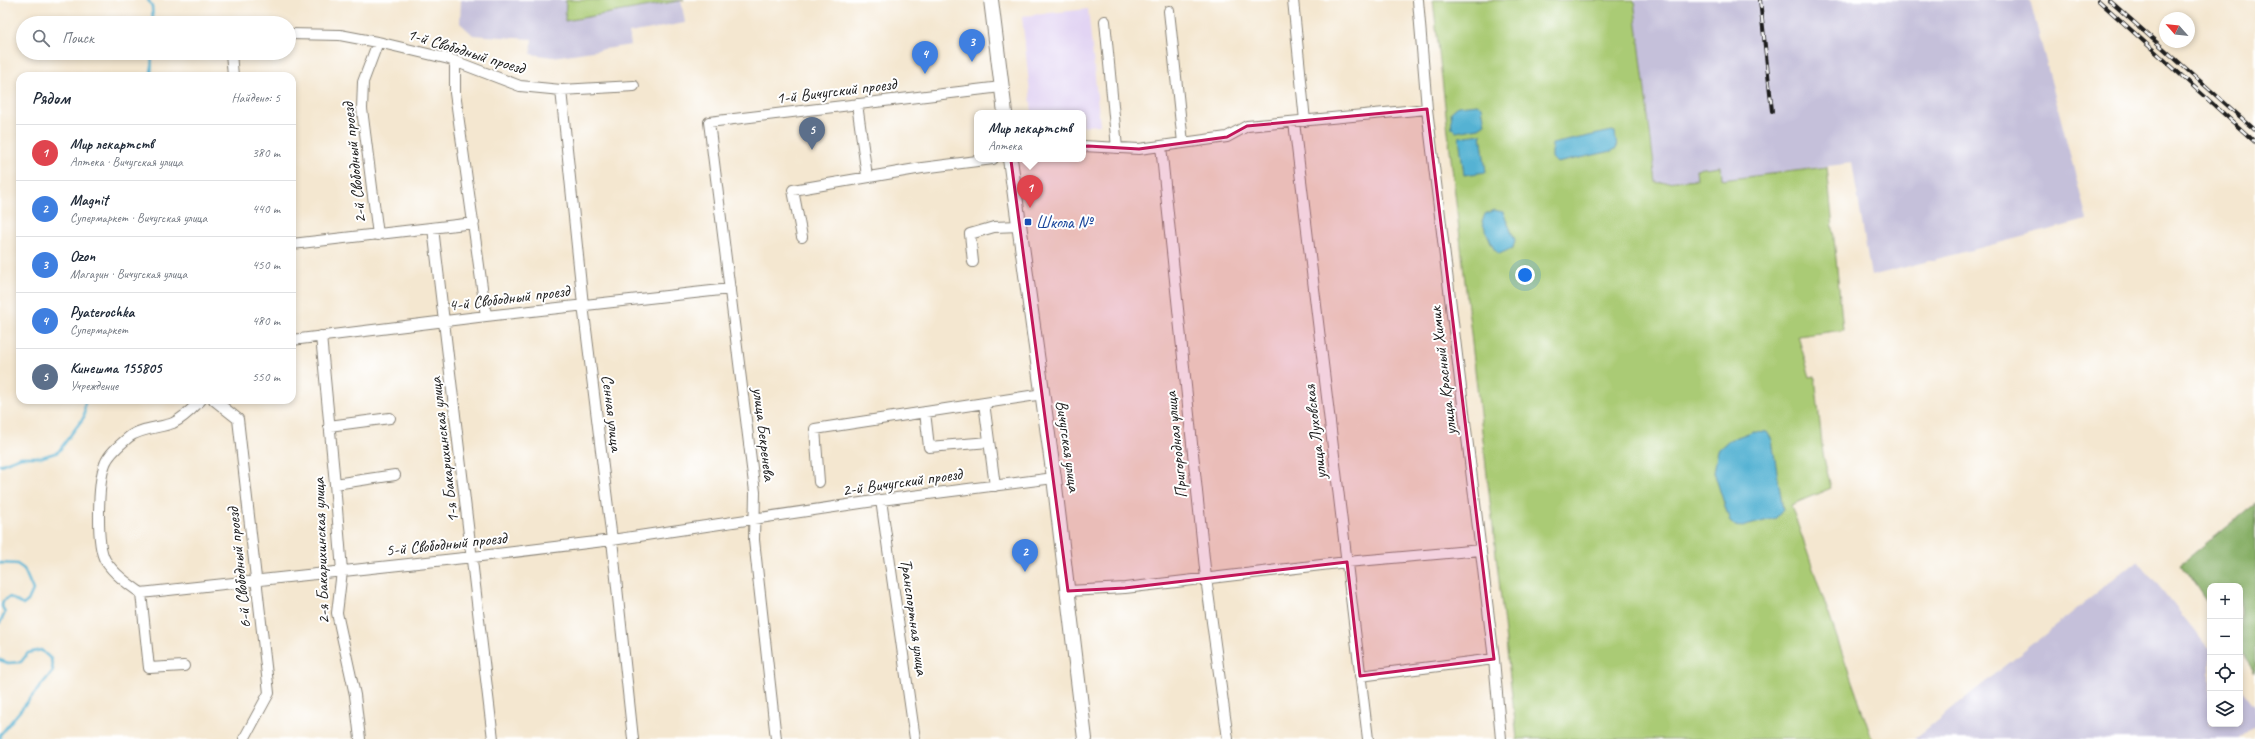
<!DOCTYPE html>
<html lang="ru">
<meta charset="utf-8">
<style>
body{margin:0;font-family:Caveat,sans-serif;background:#f6f6f7;color:#1f2937}
.controls{position:absolute;right:12px;bottom:12px;display:grid;overflow:hidden;border-radius:8px;box-shadow:0 2px 6px #0003}
.controls button{width:36px;height:36px;display:grid;place-items:center;padding:0;border:0;border-bottom:1px solid #e0e1e3;background:#fff;color:#1f2937;font:20px sans-serif}
.compass{position:absolute;left:2159px;top:12px;width:36px;height:36px;border-radius:50%;background:#fff;box-shadow:0 2px 6px #0003;rotate:297deg}
.you{position:absolute;left:1525px;top:275px;width:14px;height:14px;margin:-10px;border:3px solid #fff;border-radius:50%;background:#1a73e8;box-shadow:0 0 0 6px #1a73e833}
.badge{display:grid;place-items:center;width:26px;height:26px;border-radius:50%;background:#b5179e;color:#fff;font-size:13px;font-weight:700}
.pin{position:absolute;translate:-50% -33px;filter:drop-shadow(0 1px 2px #0008)}
.pin::after{content:'';position:absolute;top:21px;width:14px;height:12px;background:inherit;clip-path:polygon(0 0,100% 0,50% 100%)}
.popup{position:absolute;left:974px;top:110px;width:112px;height:52px;box-sizing:border-box;display:grid;place-content:center;border-radius:8px;background:#fff;filter:drop-shadow(0 1px 3px #0005);font-size:13px;white-space:nowrap;color:#747a83}
.popup b{font-size:15px;color:#1f2937}
.popup::after{content:'';position:absolute;left:50%;top:100%;margin-left:-8px;border:8px solid transparent;border-top-color:#fff}
.list{margin:0;padding:0;list-style:none}
h2{display:flex;justify-content:space-between;align-items:center;height:52px;margin:0;padding:0 16px;font-size:17px}
h2 small{font-size:13px;font-weight:400;color:#747a83}
.list li{display:grid;grid-template-columns:26px 1fr auto;gap:12px;align-items:center;box-sizing:border-box;height:56px;padding:0 16px;border-top:1px solid #e0e1e3}
.list b{display:block;font-size:15px;white-space:nowrap}
.list p{margin:0;font-size:13px;white-space:nowrap;color:#747a83}
.list em{font-size:13px;font-style:normal;color:#747a83}
.icon{flex:none;width:22px;height:22px;fill:none;stroke:currentColor;stroke-width:2;stroke-linecap:round;stroke-linejoin:round}
.map{position:relative;flex:none;width:2255px;height:739px;overflow:hidden}
.search{position:absolute;background:#fff;box-shadow:0 2px 6px #0003;left:16px;top:16px;width:280px;height:44px;display:flex;align-items:center;gap:10px;box-sizing:border-box;padding:0 14px;border-radius:22px;color:#747a83;font-size:15px}
.panel{position:absolute;background:#fff;box-shadow:0 2px 6px #0003;left:16px;top:72px;width:280px;height:332px;border-radius:12px}
.map>svg:first-child{display:block}
.built{fill:#e2d4f3}
.industrial{fill:#c5c0da}
.green{fill:#aacb74;stroke:#637448}
.forest{fill:#87af66;stroke:#526641}
.water{fill:#55b2d3;stroke:#386778}
.lines{fill:none;stroke-linecap:round;stroke-linejoin:round}
.stream{stroke:#55b2d3;stroke-width:2.5}
.minor-casing{stroke:#888276;stroke-width:12}
.secondary-casing{stroke:#888276;stroke-width:16}
.minor{stroke:#fff;stroke-width:10}
.secondary{stroke:#fff;stroke-width:14}
.rail-casing{stroke:#1c1c1c;stroke-width:4}
.rail{stroke:#fff;stroke-width:2.5;stroke-dasharray:8;stroke-linecap:butt}
.marked{fill:#c2185b;fill-opacity:0.2;stroke:#c2185b;stroke-width:3;stroke-linejoin:round}
.transit-dot{fill:#1a4fb4;stroke:#fff;stroke-width:1.5}
.labels{text-anchor:middle;dominant-baseline:central;stroke-width:4;stroke-linejoin:round;paint-order:stroke}
.street-label{font-size:17px;fill:#1c1c1c;stroke:#fff}
.transit-label{font-size:17px;fill:#164399;stroke:#fff;text-anchor:start}
</style>
<div class="map">
<svg width="2255" height="739" viewBox="0 0 2255 739">
<rect width="100%" height="100%" fill="#fff"/>
<filter id="ink" filterUnits="userSpaceOnUse"><feTurbulence type="fractalNoise" baseFrequency=".025" numOctaves="2"/><feDisplacementMap in="SourceGraphic" scale="8" xChannelSelector="R" yChannelSelector="G"/><feConvolveMatrix kernelMatrix="1 2 1 2 8 2 1 2 1" color-interpolation-filters="sRGB"/></filter>
<filter id="wash" filterUnits="userSpaceOnUse"><feTurbulence type="fractalNoise" baseFrequency=".012" numOctaves="4" result="noise"/><feDisplacementMap in="SourceGraphic" scale="16" xChannelSelector="R" yChannelSelector="G"/><feGaussianBlur stdDeviation="0.9" result="paint"/><feColorMatrix in="noise" values="0 0 0 0 0 0 0 0 0 0 0 0 0 0 0 0 0 1.4 0 .05"/><feComposite in="paint" operator="in"/></filter>
<g filter="url(#wash)">
<rect width="100%" height="100%" fill="#f4e7d0"/>
<!-- built -->
<path class="built" d="M 1088,9 L 1100,125 L 1083,126 L 1083,113 L 1032,113 L 1022,16 Z"/>
<!-- industrial -->
<path class="industrial" d="M 461,0 L 566,0 L 566,21 L 681,0 L 685,23 L 629,33 L 631,45 L 553,57 L 531,54 L 532,39 L 473,35 L 460,23 Z
M 1634,0 L 2030,0 L 2087,220 L 1871,276 L 1852,163 L 1722,180 L 1721,166 L 1697,179 L 1656,183 Z
M 2138,560 L 2210,650 L 2210,724 L 2240,724 L 2240,688 L 2255,707 L 2255,725 L 2238,739 L 1914,739 Z"/>
<!-- green -->
<path class="green" d="M 566,0 L 684,0 L 565,21 Z
M 1433,0 L 1634,0 L 1656,183 L 1697,179 L 1696,169 L 1721,166 L 1722,180 L 1827,167 L 1843,330 L 1798,336 L 1810,377 L 1815,376 L 1823,454 L 1831,488 L 1791,505 L 1872,739 L 1517,739 Z"/>
<!-- forest -->
<path class="forest" d="M 2255,503 L 2255,673 L 2240,651 L 2240,586 L 2210,586 L 2210,607 L 2181,564 Z"/>
<!-- water -->
<path class="water" d="M 1477,104 L 1482,107 L 1485,124 L 1479,128 L 1456,132 L 1452,128 L 1451,112 L 1458,106 Z
M 1612,131 L 1615,132 L 1617,148 L 1612,151 L 1557,163 L 1552,158 L 1552,144 Z
M 1481,134 L 1486,172 L 1464,175 L 1459,137 Z
M 1494,210 L 1503,212 L 1515,240 L 1513,248 L 1499,254 L 1494,249 L 1482,222 L 1485,214 Z
M 1754,431 L 1767,432 L 1772,440 L 1783,510 L 1776,518 L 1738,528 L 1730,522 L 1714,472 L 1718,450 L 1729,440 Z"/>
<g class="lines">
<!-- stream -->
<path class="stream" d="M 148,0 L 152,6 L 153,23
M 151,76 L 152,53
M 0,465 L 21,457 L 42,457 L 58,452 L 84,417 L 85,400
M 0,563 L 17,564 L 24,569 L 33,590 L 28,601 L 23,605 L 10,597 L 3,601 L 2,606 L 5,613 L 0,623
M 0,660 L 8,663 L 21,662 L 28,653 L 41,650 L 51,659 L 53,671 L 0,735 L 0,738"/>
</g>
</g>
<g filter="url(#ink)">
<g class="lines">
<!-- minor casing -->
<g class="minor-casing">
<path id="minor" d="M 1293,0 L 1305,121
M 1418,0 L 1427,109 L 1494,659 L 1501,739
M 1169,11 L 1183,143
M 1105,21 L 1117,148
M 289,34 L 340,35 L 382,43 L 449,59 L 520,86 L 561,90 L 634,86
M 231,53 L 233,76
M 455,61 L 455,93 L 486,316
M 561,90 L 583,305 L 612,540 L 633,739
M 857,104 L 867,176
M 1294,122 L 1368,739
M 1083,146 L 1139,149 L 1227,137 L 1247,126 L 1427,109
M 1161,146 L 1206,578 L 1228,739
M 433,228 L 493,739
M 378,235 L 362,109 L 363,82 L 378,42
M 802,237 L 793,190 L 922,168 L 993,159
M 292,244 L 474,223
M 973,262 L 970,234 L 994,227 L 1019,226
M 321,336 L 335,484 L 342,571 L 337,613 L 355,695 L 360,739
M 292,340 L 486,316 L 730,289
M 214,400 L 238,419 L 269,693 L 244,739
M 984,403 L 995,486
M 925,412 L 929,447 L 989,442
M 329,426 L 390,418
M 819,482 L 815,429 L 1043,394
M 335,484 L 395,475
M 881,500 L 915,739
M 1068,591 L 1125,588 L 1347,562 L 1481,550
M 141,593 L 473,557 L 612,540 L 881,500 L 1054,478
M 141,593 C 128,584 114,574 105,560 C 96,544 98,482 105,464 C 109,453 121,444 129,437 C 140,428 160,428 173,423 C 184,418 193,408 201,400
M 141,593 L 149,668 L 184,666
M 1360,676 L 1494,659
M 776,739 L 754,540 L 755,492 L 709,122 L 1001,87"/>
</g>
<!-- secondary casing -->
<g class="secondary-casing">
<path id="secondary" d="M 991,0 L 1005,113
M 1010,159 L 1054,478 L 1085,739"/>
</g>
<!-- minor -->
<use href="#minor" class="minor"/>
<!-- secondary -->
<use href="#secondary" class="secondary"/>
<!-- rail casing -->
<g class="rail-casing">
<path id="rail" d="M 1760,0 L 1772,111
M 2098,0 L 2255,142
M 2109,0 L 2255,130"/>
</g>
<!-- rail -->
<use href="#rail" class="rail"/>
</g>
</g>
<!-- marked area -->
<path class="marked" d="M 1427,109 L 1494,659 L 1360,676 L 1347,562 L 1125,588 L 1068,591 L 1010,153 L 1088,146 L 1139,149 L 1227,137 L 1247,126 Z"/>
<!-- markers -->
<rect class="transit-dot" x="1024" y="218" width="8" height="8" rx="2"/>
<g class="labels">
<!-- street labels -->
<g class="street-label">
<text transform="translate(466 51) rotate(17)">1-й Свободный проезд</text>
<text transform="translate(836 91) rotate(-7)">1-й Вичугский проезд</text>
<text transform="translate(354 163) rotate(-96)">2-й Свободный проезд</text>
<text transform="translate(509 298) rotate(-7)">4-й Свободный проезд</text>
<text transform="translate(1443 371) rotate(-97)">улица Красный Химик</text>
<text transform="translate(612 413) rotate(83)">Сенная улица</text>
<text transform="translate(1315 432) rotate(-97)">улица Луховская</text>
<text transform="translate(764 434) rotate(83)">улица Бекренева</text>
<text transform="translate(1176 445) rotate(-96)">Пригородная улица</text>
<text transform="translate(1068 446) rotate(82)">Вичугская улица</text>
<text transform="translate(444 450) rotate(-97)">1-я Бакарихинская улица</text>
<text transform="translate(902 482) rotate(-8)">2-й Вичугский проезд</text>
<text transform="translate(446 544) rotate(-6)">5-й Свободный проезд</text>
<text transform="translate(321 551) rotate(-92)">2-я Бакарихинская улица</text>
<text transform="translate(239 568) rotate(-96)">6-й Свободный проезд</text>
<text transform="translate(914 617) rotate(82)">Транспортная улица</text>
</g>
<!-- transit labels -->
<g class="transit-label">
<text x="1036" y="222">Школа №</text>
</g>
</g>
</svg>
<div class="controls">
<button>+</button>
<button>−</button>
<button><svg class="icon" aria-label="locate" viewBox="0 0 24 24"><circle cx="12" cy="12" r="6"/><path d="M12 2v4M12 18v4M2 12h4M18 12h4"/></svg></button>
<button><svg class="icon" aria-label="layers" viewBox="0 0 24 24"><path d="M12 4l9 5-9 5-9-5zM3 14l9 5 9-5"/></svg></button>
</div>
<svg class="compass" viewBox="-18 -18 36 36"><path d="M0-13l5 13h-10z" fill="#e53935"/><path d="M0 13l5-13h-10z" fill="#747a83"/></svg>
<div class="you"></div>
<div class="pin badge" style="left:1030px;top:208px;background:#e0444e">1</div>
<div class="popup"><b>Мир лекартств</b>Аптека</div>
<div class="pin badge" style="left:1025px;top:572px;background:#3f7fe0">2</div>
<div class="pin badge" style="left:972px;top:62px;background:#3f7fe0">3</div>
<div class="pin badge" style="left:925px;top:74px;background:#3f7fe0">4</div>
<div class="pin badge" style="left:812px;top:150px;background:#5c6f8a">5</div>
<div class="search"><svg class="icon" aria-label="search" viewBox="0 0 24 24"><circle cx="10" cy="10" r="6"/><path d="M15 15l6 6"/></svg>Поиск</div>
<section class="panel">
<h2>Рядом<small>Найдено: 5</small></h2>
<ul class="list">
<li><span class="badge" style="background:#e0444e">1</span><div><b>Мир лекартств</b><p>Аптека · Вичугская улица</p></div><em>380 m</em></li>
<li><span class="badge" style="background:#3f7fe0">2</span><div><b>Magnit</b><p>Супермаркет · Вичугская улица</p></div><em>440 m</em></li>
<li><span class="badge" style="background:#3f7fe0">3</span><div><b>Ozon</b><p>Магазин · Вичугская улица</p></div><em>450 m</em></li>
<li><span class="badge" style="background:#3f7fe0">4</span><div><b>Pyaterochka</b><p>Супермаркет</p></div><em>480 m</em></li>
<li><span class="badge" style="background:#5c6f8a">5</span><div><b>Кинешма 155805</b><p>Учреждение</p></div><em>550 m</em></li>
</ul>
</section>
</div>
